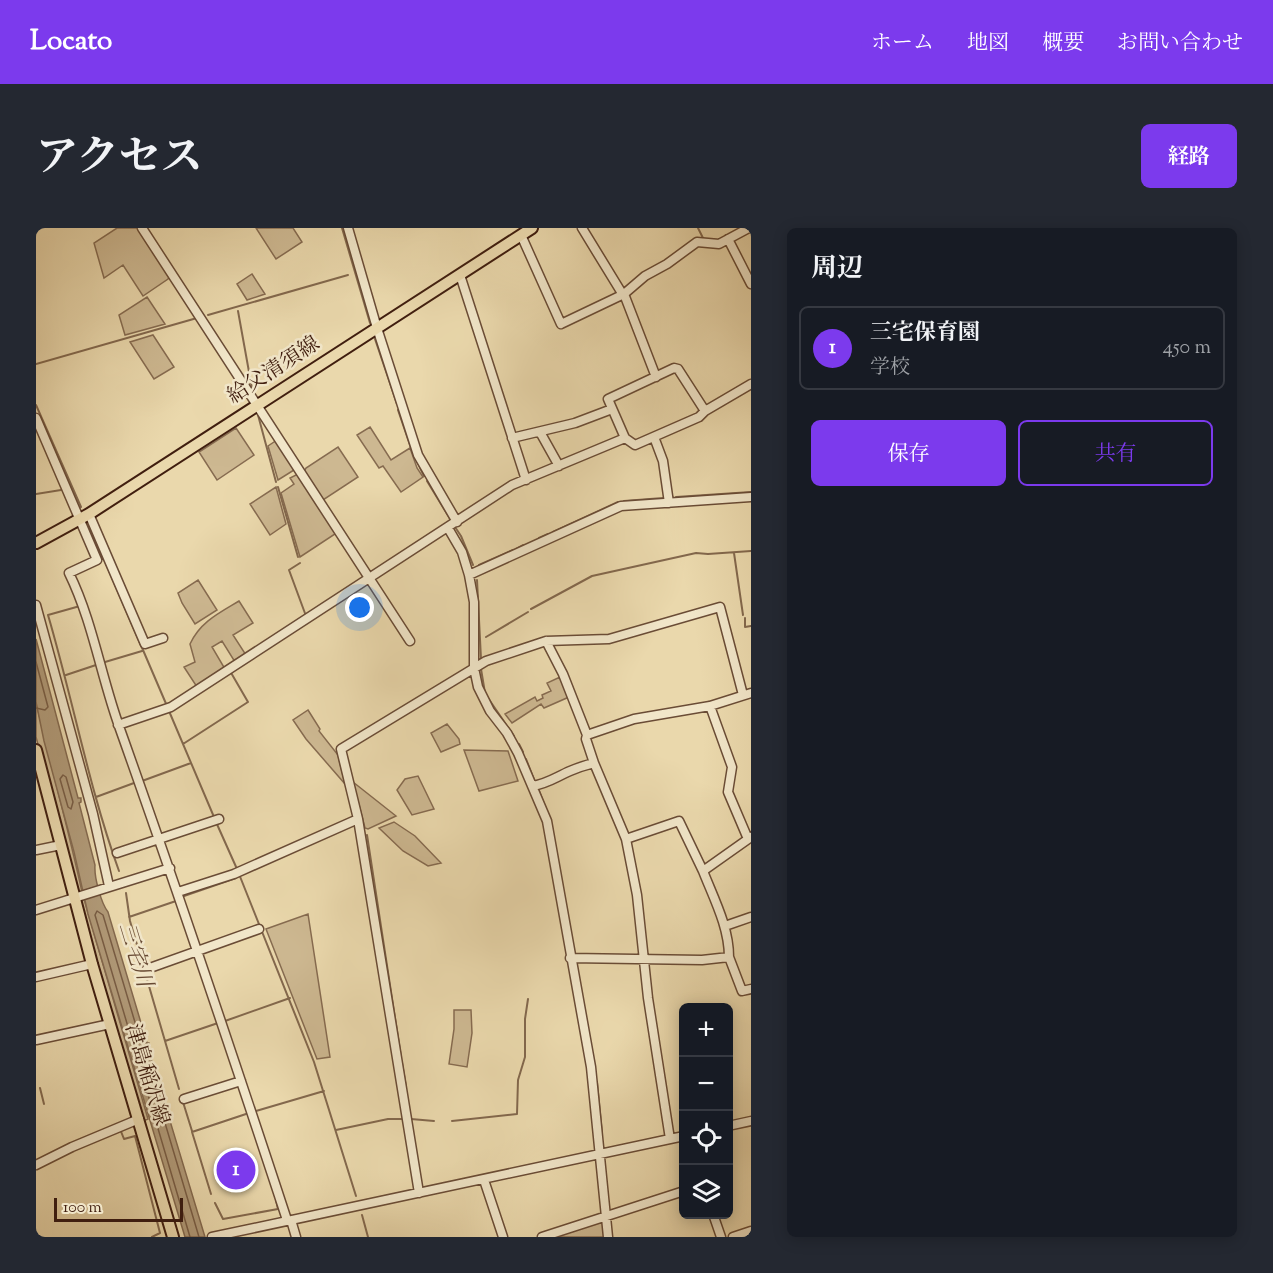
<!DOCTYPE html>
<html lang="ja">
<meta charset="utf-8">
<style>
body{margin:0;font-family:"Sorts Mill Goudy","Noto Serif JP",serif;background:#242831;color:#f1f3f6}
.controls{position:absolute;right:18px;bottom:18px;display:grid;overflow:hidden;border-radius:9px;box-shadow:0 3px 15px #0003}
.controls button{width:54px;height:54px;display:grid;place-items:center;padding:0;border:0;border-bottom:2px solid #363941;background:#171b24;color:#f1f3f6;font:30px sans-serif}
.scale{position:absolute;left:18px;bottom:15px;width:129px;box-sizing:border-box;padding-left:6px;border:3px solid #401e0f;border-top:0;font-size:16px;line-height:21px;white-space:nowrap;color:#401e0f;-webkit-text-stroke:4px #f1e6c9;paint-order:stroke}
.you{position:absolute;left:324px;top:380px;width:21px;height:21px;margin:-15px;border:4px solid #fff;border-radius:50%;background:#1a73e8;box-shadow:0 0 0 9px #1a73e833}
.badge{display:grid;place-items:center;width:39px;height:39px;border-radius:50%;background:#7c3aed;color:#fff;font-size:20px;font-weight:700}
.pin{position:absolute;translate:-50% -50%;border:3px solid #fff;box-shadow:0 2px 6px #0006}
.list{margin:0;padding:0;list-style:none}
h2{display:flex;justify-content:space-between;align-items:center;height:78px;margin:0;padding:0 24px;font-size:26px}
h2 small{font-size:20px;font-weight:400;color:#9ea1a6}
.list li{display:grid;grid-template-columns:39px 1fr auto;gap:18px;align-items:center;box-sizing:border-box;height:84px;margin:0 12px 12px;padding:0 12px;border:2px solid #363941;border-radius:9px}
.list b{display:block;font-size:22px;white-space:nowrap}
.list p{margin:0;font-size:20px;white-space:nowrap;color:#9ea1a6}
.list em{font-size:20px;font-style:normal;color:#9ea1a6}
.actions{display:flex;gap:12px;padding:18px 24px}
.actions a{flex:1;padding:14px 0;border:2px solid #7c3aed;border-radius:9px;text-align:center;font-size:21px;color:#7c3aed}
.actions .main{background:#7c3aed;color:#fff}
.icon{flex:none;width:33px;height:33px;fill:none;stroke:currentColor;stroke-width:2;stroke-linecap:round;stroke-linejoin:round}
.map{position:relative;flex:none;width:715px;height:1009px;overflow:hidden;border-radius:9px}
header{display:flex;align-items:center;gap:36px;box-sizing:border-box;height:84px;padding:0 30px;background:#7c3aed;color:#fff}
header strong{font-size:28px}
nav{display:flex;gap:33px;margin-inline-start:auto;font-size:21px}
.intro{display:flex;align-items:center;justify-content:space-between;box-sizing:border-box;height:144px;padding:0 36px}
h1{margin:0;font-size:42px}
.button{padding:15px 27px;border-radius:9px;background:#7c3aed;color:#fff;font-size:21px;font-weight:700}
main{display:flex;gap:36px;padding:0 36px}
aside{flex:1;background:#171b24;border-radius:9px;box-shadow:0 3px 15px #0003}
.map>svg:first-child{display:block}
.green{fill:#cdb891;stroke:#866b50;stroke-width:1.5}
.water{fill:#b09977;stroke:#83684d;stroke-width:1.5}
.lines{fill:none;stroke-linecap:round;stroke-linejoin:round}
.shore{stroke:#785c43;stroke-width:1.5}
.stream{stroke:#83684d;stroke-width:2}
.minor-casing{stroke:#6a4c36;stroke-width:11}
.major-casing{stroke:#401e0f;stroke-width:14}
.minor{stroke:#f1e6c9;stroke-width:8}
.major{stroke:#ead8ac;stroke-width:10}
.labels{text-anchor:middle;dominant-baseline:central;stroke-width:5;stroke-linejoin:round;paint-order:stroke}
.street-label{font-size:21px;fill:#401e0f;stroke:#f1e6c9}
.water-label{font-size:22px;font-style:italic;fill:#674933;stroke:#f1e6c9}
</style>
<header>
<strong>Locato</strong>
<nav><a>ホーム</a><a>地図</a><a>概要</a><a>お問い合わせ</a></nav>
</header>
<div class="intro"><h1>アクセス</h1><a class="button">経路</a></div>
<main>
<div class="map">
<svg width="715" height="1009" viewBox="0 0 715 1009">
<rect width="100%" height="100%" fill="#ead8ac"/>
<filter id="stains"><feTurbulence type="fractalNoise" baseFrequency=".00333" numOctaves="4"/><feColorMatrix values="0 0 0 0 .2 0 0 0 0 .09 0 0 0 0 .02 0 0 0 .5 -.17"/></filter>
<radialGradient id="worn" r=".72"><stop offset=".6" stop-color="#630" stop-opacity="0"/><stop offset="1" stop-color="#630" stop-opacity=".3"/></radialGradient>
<!-- green -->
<path class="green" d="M 81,0 L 103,0 L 134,47 L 132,51 L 107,68 L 87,37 L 68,50 L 58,15 Z
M 220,0 L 257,0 L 266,14 L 240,31 Z
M 216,46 L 229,66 L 211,72 L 201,56 Z
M 111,69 L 129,96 L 89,107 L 83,87 Z
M 117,107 L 138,139 L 118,151 L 94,114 Z
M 334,199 L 355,232 L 374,220 L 381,240 L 387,249 L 365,264 L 347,238 L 343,240 L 321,207 Z
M 200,200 L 218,227 L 181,252 L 163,224 Z
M 241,212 L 258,238 L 258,242 L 242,252 L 232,218 Z
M 302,219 L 322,249 L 287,272 L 268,244 L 270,240 Z
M 260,247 L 264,247 L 300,303 L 299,306 L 264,329 L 245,265 L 258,256 L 254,250 Z
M 240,259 L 250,296 L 234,307 L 214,276 Z
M 162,352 L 181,382 L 159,396 L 146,375 L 142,365 Z
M 203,373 L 217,395 L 197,407 L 210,427 L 199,434 L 186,413 L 176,419 L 189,441 L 161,459 L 148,439 L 159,434 L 154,416 C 164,394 183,385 203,373 Z
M 524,449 L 533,469 L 508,480 L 505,476 L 476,495 L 469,486 L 499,469 L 501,473 L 507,470 L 506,467 L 515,463 L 511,455 Z
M 0,474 C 15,538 32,600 46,664 L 41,665 L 0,509 Z
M 272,482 L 284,501 L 283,503 L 302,527 L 309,556 L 270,511 L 257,492 Z
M 411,496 L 423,511 L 424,516 L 405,524 L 395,505 Z
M 428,522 L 472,523 L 482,553 L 443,563 Z
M 382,548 L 398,581 L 376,587 L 361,562 L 369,551 Z
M 317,554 L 360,588 L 332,601 L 329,600 Z
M 358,594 L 379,608 L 405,635 L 392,638 L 367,623 L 343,600 Z
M 48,671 L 112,891 L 107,893 L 43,673 Z
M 272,686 L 294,829 L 281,831 L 230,701 Z
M 418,782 L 435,782 L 436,805 L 431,839 L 413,836 L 418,801 Z
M 565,994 L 568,996 L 570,1009 L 524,1009 L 523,1007 Z"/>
<!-- water -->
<path class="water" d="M 0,411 L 42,570 L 45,570 L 45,574 L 43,575 L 59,637 C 58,649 65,675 72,684 L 111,815 L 113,815 L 114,819 L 112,820 L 169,1009 L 149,1009 L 52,686 L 38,624 L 8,513 L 0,474 Z"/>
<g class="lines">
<!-- shore -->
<path class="shore" d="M 0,434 L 12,479 L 9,482 L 0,480
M 27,547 L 30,549 L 37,574 L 35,581 L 32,579 L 24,551 Z
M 154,1009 L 59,687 L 61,683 L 67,687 L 163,1009"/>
<!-- stream -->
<path class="stream" d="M 306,0 L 334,95
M 662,0 L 667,10
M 202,83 L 217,166
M 172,87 L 312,47
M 339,111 L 361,176
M 0,136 L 161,90
M 0,177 L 45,279
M 362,182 L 376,223 L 388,248
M 222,187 L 240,254
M 391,253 L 416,294
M 242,259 L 262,329
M 0,266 L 25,262
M 640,269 L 715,264
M 588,273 L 627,270
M 53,296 L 131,478
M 419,299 L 425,308 L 437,337
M 517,304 L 582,274
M 503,310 L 512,306
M 480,321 L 487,317
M 698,325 L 707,387
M 264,335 L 253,342 L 270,388
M 443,337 L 477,322
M 441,352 L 445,431
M 44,378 L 12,387 C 37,472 53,560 83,643
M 495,381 L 556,348 L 660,325 L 672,326 L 715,323
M 709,390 L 709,399 L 715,398
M 450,409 L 492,384
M 69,434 L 106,423
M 445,441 L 449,465
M 30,447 L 60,437
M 452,470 L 478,508
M 133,483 L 178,589
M 147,516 L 212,474 L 194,443
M 483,516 L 487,524
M 490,531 L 499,554
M 106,553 L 155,535
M 502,560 L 515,594 L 537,717
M 60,569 L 98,555
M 180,594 L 201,641
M 331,607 L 365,829
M 203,646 L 278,834 L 320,968
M 90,665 L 94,693 L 143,861
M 148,668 L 200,650
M 93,689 L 140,673
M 189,793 L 254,770
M 129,813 L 182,795
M 366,835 L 370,859
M 561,854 L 566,905
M 4,860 L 8,876
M 147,874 L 156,903
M 220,883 L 288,863
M 375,891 L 398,893
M 416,893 L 481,886 L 482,852 L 489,829 L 489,791 L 492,771
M 84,901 L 88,911 L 99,908 L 124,1005 L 116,1009
M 300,902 L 352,891 L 366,891
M 175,966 L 156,904 L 210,886
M 179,975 L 187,991 L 242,981 L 240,972
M 326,987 L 332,1009"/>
<!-- minor casing -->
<g class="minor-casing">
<path id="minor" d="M 106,0 L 374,413
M 312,0 L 341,100 L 382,227 L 421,294
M 546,0 L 587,67
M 485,7 L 525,96 L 588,66 L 609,48 L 631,36 L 661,14 L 683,16 L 711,1
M 692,11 L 715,56
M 424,47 L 490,252
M 588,66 L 620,149
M 0,190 L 61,332 L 33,345 C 57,394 65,449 84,501 C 142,664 197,828 251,992
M 504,204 L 523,238
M 618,209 L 627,233 L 633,275
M 476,210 L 539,195 L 576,181
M 589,210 L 572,171 L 638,140 L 642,141 L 669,183
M 53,286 L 109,416 L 127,410
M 412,300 L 426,324 L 433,347 L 438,374 L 438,440 L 442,459 L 454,483 L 471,505 L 482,525 L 511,593 L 555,839 L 572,1009
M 433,347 L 585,278 L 715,269
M 0,377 L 57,586 L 73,658
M 510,413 L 527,446 L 551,507
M 674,478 L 696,539 L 692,564 L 712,611
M 82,497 L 135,479 L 476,257 L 589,210 L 599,217 L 663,189 L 669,183 L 715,156
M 558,535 L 590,611
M 496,558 C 511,556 520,549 534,543 C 541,540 550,537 558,535 L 550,511 L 551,507 L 598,491 L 674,478 L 715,465
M 0,622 L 25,617
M 81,625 L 183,591
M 667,643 C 678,671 693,699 693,729
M 142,664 L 198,646 L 322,591
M 0,682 L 134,640
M 689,698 L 715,689
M 534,730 L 666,732 L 693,729 L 706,763 L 715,761
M 111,741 L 223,701
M 0,749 L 56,736
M 0,812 L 74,796
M 148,871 L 205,853
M 692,898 L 715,893
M 634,911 L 612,770 L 601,667 L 590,611 L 643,593 L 667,643 L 715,609
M 0,937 L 36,919 L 103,891
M 448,952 L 467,1009
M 383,965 L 322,591 L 305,521 L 450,433 L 510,413 L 573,411 L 684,379 L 707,467
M 677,986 L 685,1009
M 255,992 L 260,1009
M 176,1009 L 648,908
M 506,1009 L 648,963
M 697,1009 L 715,1003"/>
</g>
<!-- major casing -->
<g class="major-casing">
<path id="major" d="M 0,315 L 53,286 L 496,0
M 0,522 L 56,736 L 137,1009"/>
</g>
<!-- minor -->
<use href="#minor" class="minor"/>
<!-- major -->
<use href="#major" class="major"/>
</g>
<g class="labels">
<!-- street labels -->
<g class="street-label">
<text transform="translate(238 143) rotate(-33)">給父清須線</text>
<text transform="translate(110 847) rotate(73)">津島稲沢線</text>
</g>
<!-- water labels -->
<g class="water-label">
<text transform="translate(98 727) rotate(73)">三宅川</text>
</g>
</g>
<rect width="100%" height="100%" filter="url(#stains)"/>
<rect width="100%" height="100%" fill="url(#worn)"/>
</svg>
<div class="controls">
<button>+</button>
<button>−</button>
<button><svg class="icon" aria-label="locate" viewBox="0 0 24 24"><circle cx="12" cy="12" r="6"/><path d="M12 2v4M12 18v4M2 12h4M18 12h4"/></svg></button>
<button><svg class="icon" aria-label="layers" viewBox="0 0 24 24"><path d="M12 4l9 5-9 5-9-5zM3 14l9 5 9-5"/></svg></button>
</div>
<div class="scale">100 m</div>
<div class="you"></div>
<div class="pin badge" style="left:200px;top:942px">1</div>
</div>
<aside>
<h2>周辺<small></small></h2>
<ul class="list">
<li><span class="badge">1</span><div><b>三宅保育園</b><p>学校</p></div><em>450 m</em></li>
</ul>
<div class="actions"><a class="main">保存</a><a>共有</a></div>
</aside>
</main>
